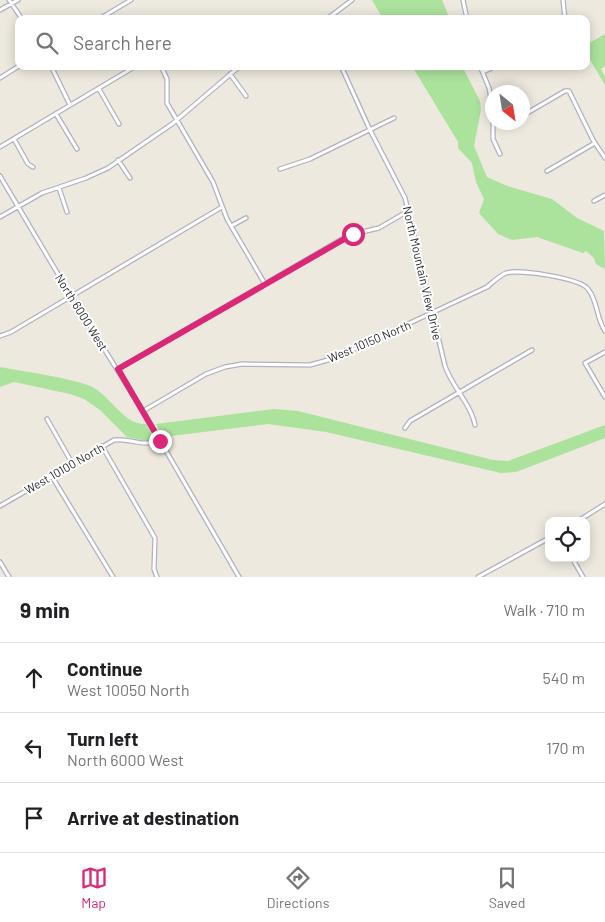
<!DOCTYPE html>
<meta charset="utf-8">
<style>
body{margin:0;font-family:Barlow,sans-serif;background:#f6f6f6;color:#202124}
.controls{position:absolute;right:15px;bottom:15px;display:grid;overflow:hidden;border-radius:10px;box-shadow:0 2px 12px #0003}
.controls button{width:45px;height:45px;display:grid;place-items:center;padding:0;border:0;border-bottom:1px solid #e0e0e0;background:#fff;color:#202124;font:25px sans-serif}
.compass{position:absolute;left:485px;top:85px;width:45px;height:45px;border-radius:50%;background:#fff;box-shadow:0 2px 12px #0003;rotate:150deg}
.stop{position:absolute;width:15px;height:15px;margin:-11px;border:4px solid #db2777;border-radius:50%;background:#fff}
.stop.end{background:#db2777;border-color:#fff;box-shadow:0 1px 5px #0008}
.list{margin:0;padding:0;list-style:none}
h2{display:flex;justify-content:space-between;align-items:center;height:65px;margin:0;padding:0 20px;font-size:21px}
h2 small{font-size:16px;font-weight:400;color:#757577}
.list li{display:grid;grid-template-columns:32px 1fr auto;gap:15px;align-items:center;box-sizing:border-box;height:70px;padding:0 20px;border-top:1px solid #e0e0e0}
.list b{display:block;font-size:19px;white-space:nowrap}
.list p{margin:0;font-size:16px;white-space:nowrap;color:#757577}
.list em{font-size:16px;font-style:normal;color:#757577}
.icon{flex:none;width:28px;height:28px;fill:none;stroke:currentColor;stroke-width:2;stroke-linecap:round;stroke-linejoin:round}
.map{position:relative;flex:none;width:605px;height:577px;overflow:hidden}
.search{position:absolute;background:#fff;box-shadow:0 2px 12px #0003;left:15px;right:15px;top:15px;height:55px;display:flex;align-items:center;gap:12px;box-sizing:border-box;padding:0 18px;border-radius:10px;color:#757577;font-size:19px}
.sheet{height:275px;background:#fff}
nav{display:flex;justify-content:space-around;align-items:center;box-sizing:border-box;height:70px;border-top:1px solid #e0e0e0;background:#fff;font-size:14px;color:#757577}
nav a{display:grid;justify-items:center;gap:2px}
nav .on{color:#db2777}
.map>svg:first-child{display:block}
.green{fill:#abe29c}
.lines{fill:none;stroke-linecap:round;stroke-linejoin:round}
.minor-casing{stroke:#b2b2bf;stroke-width:5.5}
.minor{stroke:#fff;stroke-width:3}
.route{stroke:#db2777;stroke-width:6}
.labels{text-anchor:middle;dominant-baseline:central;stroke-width:4;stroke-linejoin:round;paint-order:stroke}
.street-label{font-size:12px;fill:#2c2c2c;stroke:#fff}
</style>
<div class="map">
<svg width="605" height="577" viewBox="0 0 605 577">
<rect width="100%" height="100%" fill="#ede9de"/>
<!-- green -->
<path class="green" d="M 372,0 L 442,0 L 450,19 L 383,19 Z
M 605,34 L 605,66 L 601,69 L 605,77 L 605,85 L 586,53 L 586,45 Z
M 412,66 L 462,66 L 480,101 L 481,110 L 474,146 L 487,177 L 507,186 L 552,199 L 577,218 L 604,231 L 605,269 L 596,264 L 594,258 L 586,251 L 583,253 L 537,237 L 512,240 L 498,234 L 479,213 L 484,199 L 476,182 L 472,163 L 458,148 L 458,142 Z
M 0,367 C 21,371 79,379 94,388 C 113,399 124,425 146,424 L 154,437 L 147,441 L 127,437 L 100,410 L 84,399 L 70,394 L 14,382 L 0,387 Z
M 274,409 L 298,411 L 493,460 L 508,461 L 605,425 L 605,438 L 516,472 L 501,473 L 326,432 L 268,424 L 163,437 L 156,424 Z"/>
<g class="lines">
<!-- minor casing -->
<g class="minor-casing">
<path id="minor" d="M 9,0 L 22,19
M 463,0 L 467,19
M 563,0 L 565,19
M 0,10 L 18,0
M 99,19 L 131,0
M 327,19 L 352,0
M 51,66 L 70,105
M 161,66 L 167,79 L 167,103 L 213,182 L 227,219 L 265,284
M 299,66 L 300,67
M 341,66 L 370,130 L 405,198 L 445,366 C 452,387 471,404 475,425
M 480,66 L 489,88 L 492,104
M 483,72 L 496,66
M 230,74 L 246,96
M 0,78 L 19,66
M 99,89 L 119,124
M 56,114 L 77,149
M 522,116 L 565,91 L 569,91 L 593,140 L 605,158
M 493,122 L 493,139 L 500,154
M 493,124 L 509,122
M 14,139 L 28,164 L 33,167
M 0,147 L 136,66
M 118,160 L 130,178
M 280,169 L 310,159 L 394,118
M 547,171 L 595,143
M 0,176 L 71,296 L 143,411 L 239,577
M 59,188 L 67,212
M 594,201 L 605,195
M 0,217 L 42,193 L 86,178 L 108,168 L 172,124 L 240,66
M 231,226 L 246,218
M 0,336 L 11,332 L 222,207
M 605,352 L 585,363 L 605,397
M 118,369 L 349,235 L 379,228 L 408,211
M 143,411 L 206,374 L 225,367 L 242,364 L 310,365 L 335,358 L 487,287 C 493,282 499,276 506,273 C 519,269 580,278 588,289 C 598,301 596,318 605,331
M 47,419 L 72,463
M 405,428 L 410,421 L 532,350
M 102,446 L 155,538 L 154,569 L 157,577
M 51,475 L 113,577
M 0,506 L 114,440 C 130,438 143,447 160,441
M 578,521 L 605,504
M 572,558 L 583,577
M 0,562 L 9,577
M 478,577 L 549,538"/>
</g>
<!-- minor -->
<use href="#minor" class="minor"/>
</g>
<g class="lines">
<!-- route -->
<path class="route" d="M 160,441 L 118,369 L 353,234"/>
</g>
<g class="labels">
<!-- street labels -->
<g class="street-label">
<text transform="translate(423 273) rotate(77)">North Mountain View Drive</text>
<text transform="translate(82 312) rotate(58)">North 6000 West</text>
<text transform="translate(369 341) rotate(-23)">West 10150 North</text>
<text transform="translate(64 468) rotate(-30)">West 10100 North</text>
</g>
</g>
</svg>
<div class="controls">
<button><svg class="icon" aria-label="locate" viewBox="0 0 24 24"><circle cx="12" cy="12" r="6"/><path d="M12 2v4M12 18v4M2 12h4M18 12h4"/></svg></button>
</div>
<svg class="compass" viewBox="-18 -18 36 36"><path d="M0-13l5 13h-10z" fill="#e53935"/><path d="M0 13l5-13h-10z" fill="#757577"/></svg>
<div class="stop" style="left:353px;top:234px"></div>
<div class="stop end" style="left:160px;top:441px"></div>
<div class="search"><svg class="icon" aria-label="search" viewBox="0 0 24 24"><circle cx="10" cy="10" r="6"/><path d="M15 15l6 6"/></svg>Search here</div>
</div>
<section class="sheet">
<h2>9 min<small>Walk · 710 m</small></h2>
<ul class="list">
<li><svg class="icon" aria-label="ahead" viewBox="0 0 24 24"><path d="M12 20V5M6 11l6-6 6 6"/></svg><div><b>Continue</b><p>West 10050 North</p></div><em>540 m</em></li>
<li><svg class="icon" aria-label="left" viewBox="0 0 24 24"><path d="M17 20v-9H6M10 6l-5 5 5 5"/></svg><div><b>Turn left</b><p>North 6000 West</p></div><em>170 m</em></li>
<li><svg class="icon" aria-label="arrive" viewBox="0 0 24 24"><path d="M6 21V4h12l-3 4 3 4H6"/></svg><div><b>Arrive at destination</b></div></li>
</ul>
</section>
<nav>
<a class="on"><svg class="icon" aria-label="map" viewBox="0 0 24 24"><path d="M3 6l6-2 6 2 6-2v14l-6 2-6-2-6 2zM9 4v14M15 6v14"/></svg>Map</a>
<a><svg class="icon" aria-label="directions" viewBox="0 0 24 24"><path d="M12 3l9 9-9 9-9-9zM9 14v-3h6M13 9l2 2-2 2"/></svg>Directions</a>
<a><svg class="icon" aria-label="saved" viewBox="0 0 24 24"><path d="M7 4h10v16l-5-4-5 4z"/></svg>Saved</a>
</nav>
